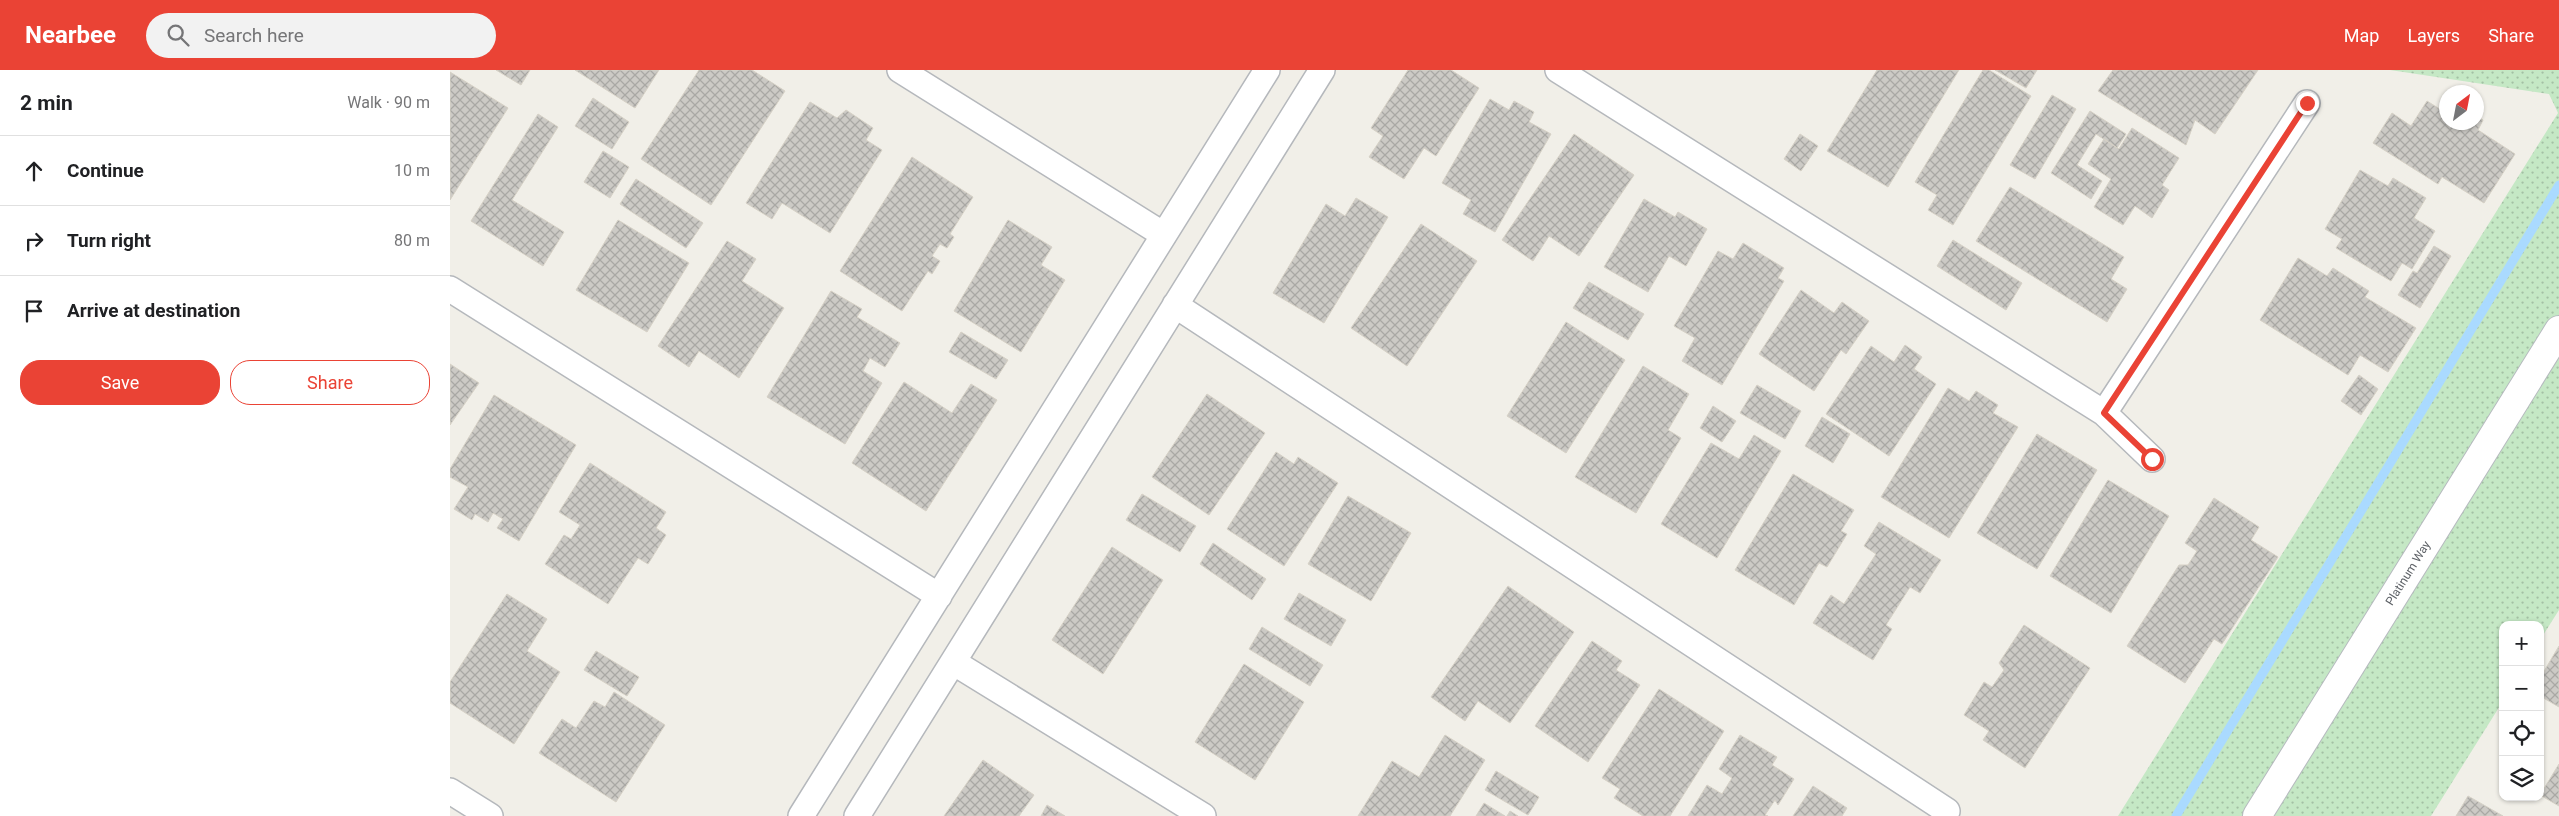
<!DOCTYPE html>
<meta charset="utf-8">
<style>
body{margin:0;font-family:Roboto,sans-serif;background:#f2f2f2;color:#202124}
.controls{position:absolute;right:15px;bottom:15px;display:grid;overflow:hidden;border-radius:10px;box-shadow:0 1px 4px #0004}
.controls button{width:45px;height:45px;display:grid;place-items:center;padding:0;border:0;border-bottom:1px solid #e0e0e0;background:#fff;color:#202124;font:25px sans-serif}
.compass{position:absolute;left:1989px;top:15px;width:45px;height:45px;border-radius:50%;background:#fff;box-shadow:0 1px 4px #0004;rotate:32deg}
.stop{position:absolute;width:15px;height:15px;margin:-11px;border:4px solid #ea4335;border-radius:50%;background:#fff}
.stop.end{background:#ea4335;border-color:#fff;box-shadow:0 1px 5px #0008}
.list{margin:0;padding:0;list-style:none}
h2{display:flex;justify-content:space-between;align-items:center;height:65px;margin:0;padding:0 20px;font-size:21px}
h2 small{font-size:16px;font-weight:400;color:#757577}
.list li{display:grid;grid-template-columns:32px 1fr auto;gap:15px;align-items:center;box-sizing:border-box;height:70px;padding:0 20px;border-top:1px solid #e0e0e0}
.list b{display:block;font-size:19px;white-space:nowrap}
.list em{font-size:16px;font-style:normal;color:#757577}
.actions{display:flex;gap:10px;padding:15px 20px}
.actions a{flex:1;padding:11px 0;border:1px solid #ea4335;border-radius:20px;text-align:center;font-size:18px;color:#ea4335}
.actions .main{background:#ea4335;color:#fff}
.icon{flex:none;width:28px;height:28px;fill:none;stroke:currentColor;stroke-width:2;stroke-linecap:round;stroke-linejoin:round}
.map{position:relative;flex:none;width:2109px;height:746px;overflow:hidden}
header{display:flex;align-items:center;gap:30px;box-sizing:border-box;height:70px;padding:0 25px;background:#ea4335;color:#fff}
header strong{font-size:24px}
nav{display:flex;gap:28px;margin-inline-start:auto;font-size:18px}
.search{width:350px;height:45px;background:#f2f2f2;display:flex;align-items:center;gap:12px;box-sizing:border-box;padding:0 18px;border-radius:28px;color:#757577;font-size:19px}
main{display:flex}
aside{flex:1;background:#fff}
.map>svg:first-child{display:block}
.grass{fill:url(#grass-dots)}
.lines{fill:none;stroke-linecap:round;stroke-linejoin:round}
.stream{stroke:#aadaff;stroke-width:9}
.building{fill:url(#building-cross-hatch);stroke:#d6d1c6}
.street-casing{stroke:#b5b8bc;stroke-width:28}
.secondary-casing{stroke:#b6babf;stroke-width:30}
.street{stroke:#fff;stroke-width:25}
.secondary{stroke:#fff;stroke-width:28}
.route{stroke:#ea4335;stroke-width:6}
.labels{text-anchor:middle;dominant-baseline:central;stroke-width:5;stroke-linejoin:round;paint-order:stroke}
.street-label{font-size:12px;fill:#5f6368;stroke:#fff}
</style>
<header>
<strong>Nearbee</strong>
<div class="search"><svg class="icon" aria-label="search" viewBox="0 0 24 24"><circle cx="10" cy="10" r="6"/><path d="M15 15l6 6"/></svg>Search here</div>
<nav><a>Map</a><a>Layers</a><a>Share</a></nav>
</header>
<main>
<aside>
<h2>2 min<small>Walk · 90 m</small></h2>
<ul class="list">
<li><svg class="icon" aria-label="ahead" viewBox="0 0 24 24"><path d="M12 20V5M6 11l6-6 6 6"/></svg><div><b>Continue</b></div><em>10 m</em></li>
<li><svg class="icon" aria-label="right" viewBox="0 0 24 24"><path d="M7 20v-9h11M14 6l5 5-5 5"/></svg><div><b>Turn right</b></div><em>80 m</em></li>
<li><svg class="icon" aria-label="arrive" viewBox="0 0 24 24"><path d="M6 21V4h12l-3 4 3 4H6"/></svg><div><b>Arrive at destination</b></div></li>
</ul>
<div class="actions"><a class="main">Save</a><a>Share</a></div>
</aside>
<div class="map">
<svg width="2109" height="746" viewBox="0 0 2109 746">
<defs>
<pattern id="grass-dots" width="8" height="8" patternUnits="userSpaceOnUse" patternTransform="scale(1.25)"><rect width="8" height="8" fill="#c5e8c5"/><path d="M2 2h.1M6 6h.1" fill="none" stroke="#a3c0a4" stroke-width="1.8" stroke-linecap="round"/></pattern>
<pattern id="building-cross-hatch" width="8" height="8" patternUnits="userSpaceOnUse" patternTransform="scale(1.25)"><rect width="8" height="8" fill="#cccac5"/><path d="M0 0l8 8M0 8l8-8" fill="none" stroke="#a9a8a4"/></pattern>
</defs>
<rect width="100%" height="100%" fill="#f1efe8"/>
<!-- grass -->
<path class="grass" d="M 1940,0 L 2109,0 L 2109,540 L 2090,570 L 2090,555 L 2053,555 L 2053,631 L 1981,746 L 1668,746 L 2108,43 L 2099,24 Z"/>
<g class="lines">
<!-- stream -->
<path class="stream" d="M 1726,746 L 2109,115"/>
</g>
<!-- building -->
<path class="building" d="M 46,0 L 80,0 L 71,15 Z
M 125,0 L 209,0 L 185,38 Z
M 249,0 L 302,0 L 335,21 L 261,135 L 191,89 Z
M 958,0 L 1001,0 L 1029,18 L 986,86 L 974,78 L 954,109 L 919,87 L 933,66 L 921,58 Z
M 1427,0 L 1509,0 L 1438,117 L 1377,81 Z
M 1533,0 L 1539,0 L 1581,26 L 1503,155 L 1478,140 L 1487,125 L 1465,112 Z
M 1545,0 L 1587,0 L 1576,18 Z
M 1663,0 L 1808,0 L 1765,64 L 1745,50 L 1736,75 L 1648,21 Z
M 0,2 L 58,38 L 0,130 Z
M 1602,25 L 1626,39 L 1585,109 L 1560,95 Z
M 143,28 L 179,52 L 162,79 L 125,56 Z
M 1040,29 L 1059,40 L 1064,31 L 1084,42 L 1079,52 L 1101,64 L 1045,162 L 1013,144 L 1021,130 L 992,113 Z
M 1977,31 L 1996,43 L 1996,52 L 2026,52 L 2026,46 L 2033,50 L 2028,60 L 2065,84 L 2034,133 L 1992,107 L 1988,114 L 1923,73 L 1942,43 L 1961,56 Z
M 360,32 L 387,48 L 396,40 L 423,58 L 416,70 L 432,80 L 380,163 L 332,133 L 322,149 L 296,133 Z
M 1640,41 L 1676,64 L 1667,78 L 1646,64 L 1627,95 L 1652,111 L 1641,129 L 1601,103 Z
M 88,44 L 108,57 L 62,130 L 114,162 L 93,196 L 21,151 Z
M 1682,58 L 1729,88 L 1712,115 L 1719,120 L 1702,148 L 1685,136 L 1673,155 L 1644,137 L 1661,109 L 1638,94 L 1654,69 L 1669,79 Z
M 1124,64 L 1184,105 L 1129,186 L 1099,166 L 1083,191 L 1052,170 Z
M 1350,64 L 1368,76 L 1351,101 L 1334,89 Z
M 153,81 L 179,97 L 160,128 L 134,112 Z
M 462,87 L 523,127 L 500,164 L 504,167 L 497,178 L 490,174 L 482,186 L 490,191 L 482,204 L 478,201 L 452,241 L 390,201 Z
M 1910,100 L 1938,116 L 1943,108 L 1976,128 L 1964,148 L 1985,161 L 1962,199 L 1952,193 L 1941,211 L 1886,178 L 1892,169 L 1875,159 Z
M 186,109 L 253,153 L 236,178 L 170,134 Z
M 1560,117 L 1674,187 L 1661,209 L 1677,219 L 1657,252 L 1526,171 Z
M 906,128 L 938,147 L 874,253 L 823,223 L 876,134 L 895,146 Z
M 1194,129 L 1225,147 L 1228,142 L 1257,159 L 1236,196 L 1219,186 L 1198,222 L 1154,197 Z
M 168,150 L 239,193 L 197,262 L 126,220 Z
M 558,150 L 602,177 L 591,195 L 615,210 L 571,282 L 504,241 Z
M 971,154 L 1027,191 L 957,296 L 901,258 Z
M 1503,170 L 1572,213 L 1556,240 L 1487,196 Z
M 277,171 L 306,189 L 292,211 L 334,238 L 289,308 L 249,281 L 239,297 L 208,276 Z
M 1293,173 L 1334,198 L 1328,208 L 1334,211 L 1272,315 L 1232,291 L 1245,268 L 1224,256 L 1268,181 L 1283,189 Z
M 1984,176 L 2001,186 L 1970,238 L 1948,225 L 1963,201 L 1967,203 Z
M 1848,188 L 1877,206 L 1883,198 L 1919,221 L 1915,227 L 1966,258 L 1938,302 L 1910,285 L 1898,305 L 1810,250 Z
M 1139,212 L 1194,244 L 1178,270 L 1123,238 Z
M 1351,220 L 1384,243 L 1392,232 L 1419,251 L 1396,284 L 1391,280 L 1364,321 L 1309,284 Z
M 381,221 L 412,239 L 407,247 L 450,273 L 435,297 L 420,288 L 413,301 L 432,313 L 395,374 L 317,327 Z
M 1116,252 L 1175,290 L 1116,383 L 1057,346 Z
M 511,262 L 558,290 L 546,309 L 499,282 Z
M 1455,275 L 1472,287 L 1464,299 L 1486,314 L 1439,386 L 1376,344 L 1421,276 L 1444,292 Z
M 0,294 L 29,313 L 0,355 Z
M 1193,296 L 1239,324 L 1218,360 L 1231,368 L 1186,443 L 1125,407 Z
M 1909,305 L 1928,319 L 1911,345 L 1891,331 Z
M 454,312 L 502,343 L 521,314 L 547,330 L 476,441 L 402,393 Z
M 1307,315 L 1351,341 L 1335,369 L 1290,343 Z
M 1498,318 L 1519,331 L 1526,321 L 1548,335 L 1543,343 L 1568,357 L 1499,468 L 1431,427 Z
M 757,324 L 815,363 L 759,445 L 702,407 Z
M 44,325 L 126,375 L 69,471 L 47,458 L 53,449 L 43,443 L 38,452 L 25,444 L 22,450 L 4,439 L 18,417 L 0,407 L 0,399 Z
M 1263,336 L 1286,351 L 1272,372 L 1250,358 Z
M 1372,347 L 1400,364 L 1383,393 L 1355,376 Z
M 1587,364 L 1647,400 L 1587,499 L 1527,463 Z
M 1304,365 L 1331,381 L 1267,488 L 1211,454 L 1261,373 L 1289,389 Z
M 826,382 L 844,394 L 848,387 L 888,413 L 834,496 L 777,459 Z
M 140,393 L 216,442 L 206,458 L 216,465 L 198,494 L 188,488 L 158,534 L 95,494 L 114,465 L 121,469 L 130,455 L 109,442 Z
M 1343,404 L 1404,440 L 1391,461 L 1397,464 L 1377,497 L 1369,493 L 1344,535 L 1285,500 Z
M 1658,410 L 1719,446 L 1661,543 L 1600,506 Z
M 692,424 L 746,456 L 730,482 L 676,450 Z
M 898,426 L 961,463 L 921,531 L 858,494 Z
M 1764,428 L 1809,457 L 1801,470 L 1828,487 L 1772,574 L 1764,569 L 1735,613 L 1677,576 L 1729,495 L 1738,495 L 1747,481 L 1735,473 Z
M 1429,452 L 1491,490 L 1470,523 L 1460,517 L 1436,555 L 1442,559 L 1423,590 L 1363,553 L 1381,525 L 1394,534 L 1426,484 L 1414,476 Z
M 763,473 L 816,509 L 802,530 L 750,494 Z
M 662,477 L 713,510 L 653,604 L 602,570 Z
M 1058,516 L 1124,562 L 1060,653 L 1028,631 L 1015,651 L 981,627 Z
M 849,523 L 896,550 L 881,576 L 834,549 Z
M 57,524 L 97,549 L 77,581 L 110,602 L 64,674 L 0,633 L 0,612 Z
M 1574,555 L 1640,598 L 1575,698 L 1533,670 L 1539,661 L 1514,645 L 1534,612 L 1542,617 L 1554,600 L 1549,593 Z
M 812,557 L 873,595 L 860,616 L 799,579 Z
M 1142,571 L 1172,591 L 1166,600 L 1190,615 L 1138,692 L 1085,656 Z
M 2109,576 L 2109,637 L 2090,626 L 2090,608 Z
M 146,581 L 189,607 L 177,626 L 134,600 Z
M 794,594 L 854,632 L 805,710 L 745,672 Z
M 1209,619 L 1274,661 L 1220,746 L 1193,746 L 1164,728 L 1170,719 L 1152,708 Z
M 164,622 L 215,655 L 166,732 L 89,683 L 112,649 L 126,658 L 144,631 L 155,637 Z
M 995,665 L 1035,690 L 1000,746 L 908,746 L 942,691 L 969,707 Z
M 1290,665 L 1327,687 L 1322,695 L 1344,709 L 1328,735 L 1325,730 L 1315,745 L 1318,746 L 1238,746 L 1257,715 L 1272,724 L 1282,708 L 1269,699 Z
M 533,690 L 584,725 L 569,746 L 494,746 Z
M 2109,694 L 2109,736 L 2090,725 Z
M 1046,701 L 1089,727 L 1078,745 L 1035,720 Z
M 1363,716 L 1397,738 L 1392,746 L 1343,746 Z
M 2018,726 L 2053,746 L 2006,746 Z
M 1034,733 L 1055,746 L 1026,746 Z
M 597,735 L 615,746 L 591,746 Z
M 1060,741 L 1068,746 L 1057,746 Z"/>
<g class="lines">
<!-- street casing -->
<g class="street-casing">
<path id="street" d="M 450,0 L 714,165
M 1108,0 L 1654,343 L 1702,389
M 0,219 L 489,526
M 725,235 L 1497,741
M 1654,343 L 1857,33
M 503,592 L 753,746
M 0,721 L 40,746
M 351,746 L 817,0
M 407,746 L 872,0"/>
</g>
<!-- secondary casing -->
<g class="secondary-casing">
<path id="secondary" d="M 1807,746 L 2109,260"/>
</g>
<!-- street -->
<use href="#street" class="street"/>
<!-- secondary -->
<use href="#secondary" class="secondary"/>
</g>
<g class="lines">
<!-- route -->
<path class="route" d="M 1702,389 L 1654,343 L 1857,33"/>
</g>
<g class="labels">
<!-- street labels -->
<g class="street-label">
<text transform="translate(1958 503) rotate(-58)">Platinum Way</text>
</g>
</g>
</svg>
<div class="controls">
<button>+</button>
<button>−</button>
<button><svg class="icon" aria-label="locate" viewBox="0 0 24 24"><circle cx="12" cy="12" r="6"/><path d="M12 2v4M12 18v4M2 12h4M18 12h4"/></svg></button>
<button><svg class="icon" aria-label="layers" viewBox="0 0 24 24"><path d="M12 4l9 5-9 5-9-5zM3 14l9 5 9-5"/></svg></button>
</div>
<svg class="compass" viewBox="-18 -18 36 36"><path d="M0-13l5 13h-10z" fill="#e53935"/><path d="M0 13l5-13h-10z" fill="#757577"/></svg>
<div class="stop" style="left:1702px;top:389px"></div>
<div class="stop end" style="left:1857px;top:33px"></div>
</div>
</main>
